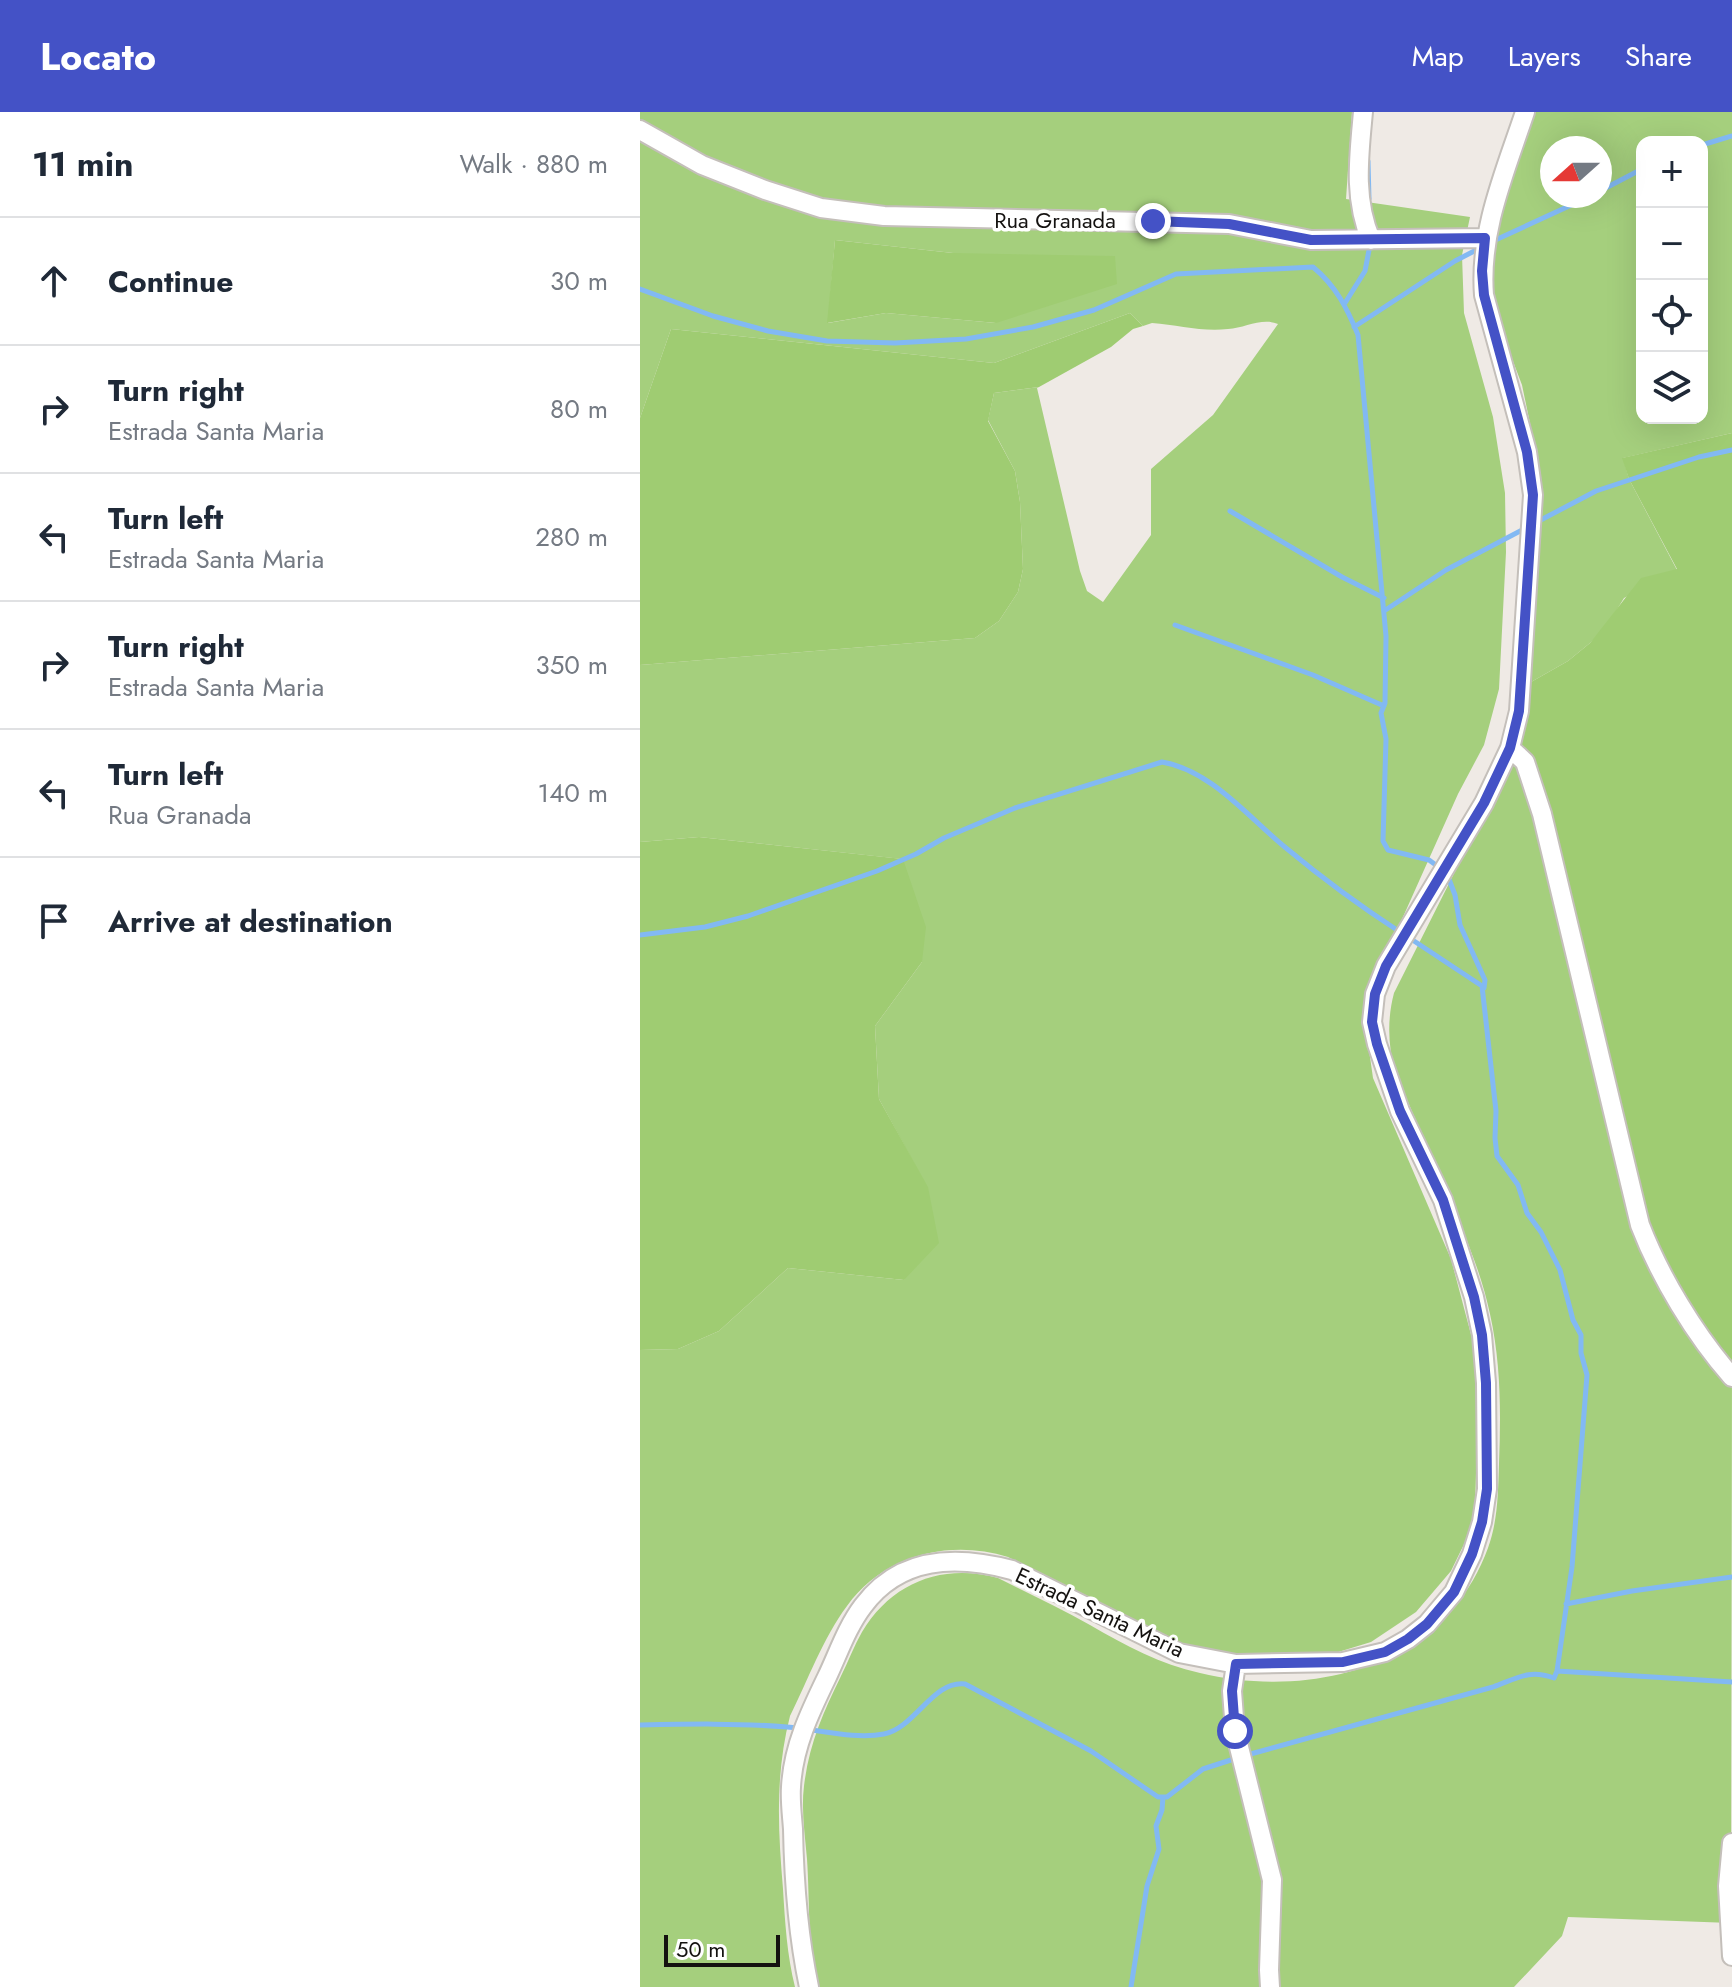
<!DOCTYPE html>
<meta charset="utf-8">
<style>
body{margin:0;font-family:Jost,sans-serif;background:#f6f6f7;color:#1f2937}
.controls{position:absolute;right:24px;top:24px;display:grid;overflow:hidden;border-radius:16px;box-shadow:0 8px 32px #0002}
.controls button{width:72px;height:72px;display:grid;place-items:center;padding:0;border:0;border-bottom:2px solid #e0e1e3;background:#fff;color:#1f2937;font:40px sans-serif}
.compass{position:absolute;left:900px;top:24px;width:72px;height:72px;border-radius:50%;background:#fff;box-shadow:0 8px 32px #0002;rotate:249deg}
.scale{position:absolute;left:24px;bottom:20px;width:116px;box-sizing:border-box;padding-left:8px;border:4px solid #141210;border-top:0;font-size:22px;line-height:28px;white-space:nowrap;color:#141210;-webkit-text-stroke:6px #fff;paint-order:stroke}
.stop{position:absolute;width:24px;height:24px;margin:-18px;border:6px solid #4452c6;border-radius:50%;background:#fff}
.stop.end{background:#4452c6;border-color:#fff;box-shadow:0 2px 8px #0008}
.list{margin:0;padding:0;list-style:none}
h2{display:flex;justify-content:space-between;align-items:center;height:104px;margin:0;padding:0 32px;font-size:34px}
h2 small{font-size:26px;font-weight:400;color:#747a83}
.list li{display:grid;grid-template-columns:52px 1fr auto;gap:24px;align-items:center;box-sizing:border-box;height:128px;padding:0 32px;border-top:2px solid #e0e1e3}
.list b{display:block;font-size:30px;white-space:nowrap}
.list p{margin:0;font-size:26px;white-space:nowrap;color:#747a83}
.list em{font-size:26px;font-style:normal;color:#747a83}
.icon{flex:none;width:44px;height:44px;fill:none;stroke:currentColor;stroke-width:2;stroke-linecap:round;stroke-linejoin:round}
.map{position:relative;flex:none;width:1092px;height:1875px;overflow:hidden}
header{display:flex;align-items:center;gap:48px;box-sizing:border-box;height:112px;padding:0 40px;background:#4452c6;color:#fff}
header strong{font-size:38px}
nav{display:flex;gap:44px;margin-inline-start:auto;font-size:28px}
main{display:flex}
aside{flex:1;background:#fff}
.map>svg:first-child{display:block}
.green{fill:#a5cf7d;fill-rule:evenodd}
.forest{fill:#9fcc72}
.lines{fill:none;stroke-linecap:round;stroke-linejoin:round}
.stream{stroke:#82b9f3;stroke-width:5}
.minor-casing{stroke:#c4bfba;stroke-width:22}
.minor{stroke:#fff;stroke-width:18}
.route{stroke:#4452c6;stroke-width:10}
.labels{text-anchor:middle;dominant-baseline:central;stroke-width:7;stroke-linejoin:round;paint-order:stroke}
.street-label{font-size:22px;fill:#141210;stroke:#fff}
</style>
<header>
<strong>Locato</strong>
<nav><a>Map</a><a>Layers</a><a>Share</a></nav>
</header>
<main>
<aside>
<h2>11 min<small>Walk · 880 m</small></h2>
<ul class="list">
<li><svg class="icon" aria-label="ahead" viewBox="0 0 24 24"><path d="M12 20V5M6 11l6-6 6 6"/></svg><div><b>Continue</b></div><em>30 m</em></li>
<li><svg class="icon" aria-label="right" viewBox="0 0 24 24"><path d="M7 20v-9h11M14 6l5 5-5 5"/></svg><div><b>Turn right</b><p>Estrada Santa Maria</p></div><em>80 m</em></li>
<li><svg class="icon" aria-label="left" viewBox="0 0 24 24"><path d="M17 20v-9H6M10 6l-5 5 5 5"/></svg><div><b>Turn left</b><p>Estrada Santa Maria</p></div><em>280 m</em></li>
<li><svg class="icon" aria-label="right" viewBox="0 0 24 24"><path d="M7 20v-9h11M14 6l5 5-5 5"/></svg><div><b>Turn right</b><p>Estrada Santa Maria</p></div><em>350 m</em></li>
<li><svg class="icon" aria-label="left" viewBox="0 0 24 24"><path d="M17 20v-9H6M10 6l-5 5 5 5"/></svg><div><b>Turn left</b><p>Rua Granada</p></div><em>140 m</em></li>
<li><svg class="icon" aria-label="arrive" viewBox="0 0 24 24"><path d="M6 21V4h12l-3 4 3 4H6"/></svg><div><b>Arrive at destination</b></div></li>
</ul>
</aside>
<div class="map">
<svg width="1092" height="1875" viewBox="0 0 1092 1875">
<rect width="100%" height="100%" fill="#efeae5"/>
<!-- green -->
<path class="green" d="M 0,0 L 712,0 L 706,87 L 830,105 L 822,143 L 824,201 L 853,305 L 865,381 L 866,440 L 859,577 L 844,633 L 818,682 L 733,872 L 726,917 L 733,966 L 811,1147 L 833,1230 L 838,1287 L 835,1398 L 827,1426 L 811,1459 L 776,1500 L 731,1530 L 695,1541 L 601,1545 L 539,1532 L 368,1445 C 309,1427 244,1443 207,1494 C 183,1526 168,1568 150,1604 C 135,1663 138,1717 143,1777 C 145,1810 147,1843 155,1875 L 0,1875 L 0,1238 L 38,1237 L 79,1219 L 148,1156 L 264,1168 L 287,1075 L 239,987 L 235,914 L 282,850 L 262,747 L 59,725 L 0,730 L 0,553 L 335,526 L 359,509 L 378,480 L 383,457 L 380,390 L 375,359 L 348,308 L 354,281 L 399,275 L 397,276 L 440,459 L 447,479 L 463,490 L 511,423 L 511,357 L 573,303 L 638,212 C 622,205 605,216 588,217 C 562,220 538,213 512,211 L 503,214 L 490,201 L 354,251 L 31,217 L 0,306 ZM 195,128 L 313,141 L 356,211 L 246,201 L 188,211 Z
M 893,0 L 1092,0 L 1092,321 L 983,346 L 989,367 L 1037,458 L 984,486 L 968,512 L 950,531 L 928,549 L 884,574 L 902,389 L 901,364 L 882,273 L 860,215 L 848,163 L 856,108 ZM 1002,30 L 1062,30 L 1062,306 L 1002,306 ZM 912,36 L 960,36 L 960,84 L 912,84 Z
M 874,642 L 1085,1244 L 1092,1250 L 1091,1811 L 928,1805 L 922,1824 L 874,1875 L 178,1875 C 167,1833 170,1790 167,1747 C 165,1723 161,1698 164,1674 C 169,1632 183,1601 201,1564 C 208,1550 214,1534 222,1520 C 252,1470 303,1451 358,1466 C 389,1482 420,1496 450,1513 C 486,1534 520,1552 560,1561 C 673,1588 805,1554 848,1436 C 858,1408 858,1381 859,1352 C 861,1301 861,1252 850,1202 C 840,1155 821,1115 803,1071 C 787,1034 771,997 755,960 C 748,933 747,908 754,881 Z"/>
<!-- forest -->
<path class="forest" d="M 195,128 L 313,141 L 475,144 L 477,172 L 356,211 L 246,201 L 187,211 Z
M 490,201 L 503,214 L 493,217 L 471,235 L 399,275 L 354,281 L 348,309 L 375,359 L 380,390 L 383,457 L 378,480 L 359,509 L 335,526 L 0,553 L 0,306 L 31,217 L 354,251 Z
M 1092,321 L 1092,1250 L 1037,1178 L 1012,1125 L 954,899 L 874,642 L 884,574 L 928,549 L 950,531 L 1001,466 L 1037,457 L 989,367 L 982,346 Z
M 59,725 L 263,747 L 286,815 L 282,850 L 235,914 L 239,987 L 288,1075 L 299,1131 L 264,1168 L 148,1156 L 79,1219 L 38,1237 L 0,1238 L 0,730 Z"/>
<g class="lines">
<!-- stream -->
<path class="stream" d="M 1062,33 L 1092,24
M 728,49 L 729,87
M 960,79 L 1002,57
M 851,130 L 951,84
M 0,177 L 73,204 L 128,219 L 187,229 L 255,231 L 326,227 L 393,215 L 454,198 L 536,162 L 673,155 C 696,174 707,196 718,223 L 746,524 L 745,591 L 741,601 L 746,627 L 743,729 L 748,738 L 789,748 L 800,756
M 705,191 L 725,159 L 730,133
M 714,215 L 815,149 L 842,135
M 590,399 L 702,465 L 744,486
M 895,411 L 956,379 L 1059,345 L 1092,338
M 744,499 L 806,458 L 886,416
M 535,513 L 673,563 L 744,594
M 807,762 L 815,783 L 820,813 L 845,868 L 844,876
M 0,823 L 65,815 L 108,804 L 237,759 L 276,742 L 304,726 L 375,696 L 522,650 C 571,658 609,706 646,736 C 682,766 720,794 760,820
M 768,825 L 842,874 L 856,999 L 855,1026 L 857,1044 L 878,1073 L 887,1101 L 901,1120 L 920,1158 L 933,1208 L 941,1223 L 941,1241 L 947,1263 L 932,1455 L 917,1559
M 926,1492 L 992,1479 L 1092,1465
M 0,1613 C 49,1612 98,1611 147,1615 C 177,1617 214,1628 244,1622 C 275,1616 293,1568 325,1572 L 451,1639 L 518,1685 L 527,1685 L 563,1657 L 597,1646
M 607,1643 L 853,1575 C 878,1566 889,1557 914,1566 L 917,1559 L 1092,1570
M 491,1875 L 507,1774 L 519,1737 L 516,1714 L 522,1698 L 523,1685"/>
<!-- minor casing -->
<g class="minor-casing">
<path id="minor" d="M 723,0 C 719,44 713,86 731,128
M 0,18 L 62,53 L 125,78 L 181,96 L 244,104 L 589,112 L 671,128 L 845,126
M 870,636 L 885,650 L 902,702 L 1000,1113 C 1020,1165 1055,1223 1092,1265
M 596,1552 L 592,1579 L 595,1619 L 632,1768 L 629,1858 L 630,1875
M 1092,1731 L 1088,1774 L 1092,1844
M 169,1875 C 158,1823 154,1771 153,1717 C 152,1703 150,1689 151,1675 C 153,1635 170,1600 187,1565 C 198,1542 207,1515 223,1494 C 260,1444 316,1443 372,1458 L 539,1541 L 596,1552 L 703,1550 L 745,1540 L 768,1527 L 787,1512 L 814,1480 L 832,1442 L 842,1410 L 847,1377 L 846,1271 L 842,1223 L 834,1185 L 803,1088 L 760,999 L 737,932 L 732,910 L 735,882 L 746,854 L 844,691 L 870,636 L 879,599 L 893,383 L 887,340 L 844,183 C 839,119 865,60 885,0"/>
</g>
<!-- minor -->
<use href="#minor" class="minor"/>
</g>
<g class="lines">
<!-- route -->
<path class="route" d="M 513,109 L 589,112 L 671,128 L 845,126 L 842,159 L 844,183 L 887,340 L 893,383 L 879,599 L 870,636 L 844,691 L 746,854 L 735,882 L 732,910 L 737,932 L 760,999 L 803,1088 L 834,1185 L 842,1223 L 846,1271 L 847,1377 L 842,1410 L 832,1442 L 814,1480 L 787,1512 L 768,1527 L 745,1540 L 703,1550 L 596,1552 L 592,1579 L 595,1619"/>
</g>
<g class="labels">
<!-- street labels -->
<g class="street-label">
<text x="415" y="108">Rua Granada</text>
<text transform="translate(460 1500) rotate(25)">Estrada Santa Maria</text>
</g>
</g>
</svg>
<div class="controls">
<button>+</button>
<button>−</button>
<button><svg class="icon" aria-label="locate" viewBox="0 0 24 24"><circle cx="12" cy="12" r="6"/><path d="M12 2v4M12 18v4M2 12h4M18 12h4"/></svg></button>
<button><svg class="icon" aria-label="layers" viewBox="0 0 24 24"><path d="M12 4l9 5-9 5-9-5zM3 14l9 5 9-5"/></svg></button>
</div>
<svg class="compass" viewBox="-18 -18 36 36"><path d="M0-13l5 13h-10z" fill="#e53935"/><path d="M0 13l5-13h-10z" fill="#747a83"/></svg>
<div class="scale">50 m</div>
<div class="stop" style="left:595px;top:1619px"></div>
<div class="stop end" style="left:513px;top:109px"></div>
</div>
</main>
